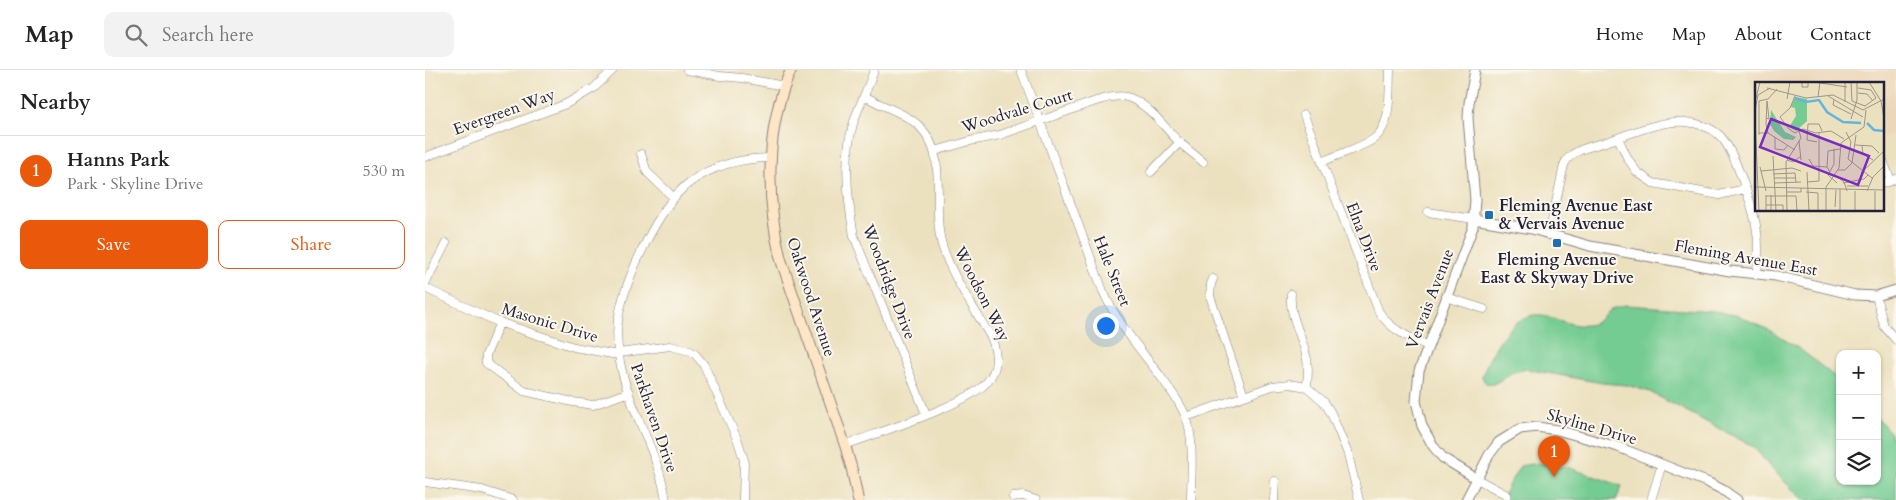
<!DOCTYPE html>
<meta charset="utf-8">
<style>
body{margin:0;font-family:Cardo,serif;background:#f2f2f2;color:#222}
.controls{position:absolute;right:15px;bottom:15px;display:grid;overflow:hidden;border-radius:10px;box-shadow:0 1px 4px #0004}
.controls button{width:45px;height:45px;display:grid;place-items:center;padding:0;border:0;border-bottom:1px solid #e0e0e0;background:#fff;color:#222;font:25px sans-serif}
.you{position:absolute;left:680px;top:255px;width:18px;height:18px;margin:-12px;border:4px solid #fff;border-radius:50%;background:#1a73e8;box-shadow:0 0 0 8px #1a73e833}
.badge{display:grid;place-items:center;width:32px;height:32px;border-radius:50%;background:#ea580c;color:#fff;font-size:16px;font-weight:700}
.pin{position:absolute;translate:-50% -41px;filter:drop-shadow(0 1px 2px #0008)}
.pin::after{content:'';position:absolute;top:26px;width:18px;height:15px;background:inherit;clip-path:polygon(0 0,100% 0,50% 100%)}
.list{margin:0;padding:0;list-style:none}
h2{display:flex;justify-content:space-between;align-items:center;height:65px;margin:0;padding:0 20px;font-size:21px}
h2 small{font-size:16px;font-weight:400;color:#767676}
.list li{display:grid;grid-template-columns:32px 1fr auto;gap:15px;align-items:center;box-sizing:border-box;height:70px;padding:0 20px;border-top:1px solid #e0e0e0}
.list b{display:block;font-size:19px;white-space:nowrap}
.list p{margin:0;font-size:16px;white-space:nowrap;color:#767676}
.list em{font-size:16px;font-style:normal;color:#767676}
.actions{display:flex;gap:10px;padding:15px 20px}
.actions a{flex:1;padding:11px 0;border:1px solid #ea580c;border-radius:10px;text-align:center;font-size:18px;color:#ea580c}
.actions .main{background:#ea580c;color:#fff}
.icon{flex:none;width:28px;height:28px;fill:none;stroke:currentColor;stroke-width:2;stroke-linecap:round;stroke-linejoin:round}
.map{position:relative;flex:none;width:1471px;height:430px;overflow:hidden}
header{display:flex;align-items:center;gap:30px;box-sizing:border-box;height:70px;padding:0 25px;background:#fff;border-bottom:1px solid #e0e0e0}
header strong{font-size:24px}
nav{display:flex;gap:28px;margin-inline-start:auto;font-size:18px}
.search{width:350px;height:45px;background:#f2f2f2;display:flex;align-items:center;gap:12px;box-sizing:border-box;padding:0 18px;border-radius:10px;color:#767676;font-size:19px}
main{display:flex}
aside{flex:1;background:#fff}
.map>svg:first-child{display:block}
.built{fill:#edd7ba}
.green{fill:#75cc92;stroke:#4c7766}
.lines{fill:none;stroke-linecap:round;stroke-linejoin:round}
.minor-casing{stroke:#87827d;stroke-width:9}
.tertiary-casing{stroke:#87827d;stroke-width:11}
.secondary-casing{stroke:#87827d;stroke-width:12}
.minor{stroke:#fff;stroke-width:8}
.tertiary{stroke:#fff;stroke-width:9}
.secondary{stroke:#fde5c5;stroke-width:10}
.poi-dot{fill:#1f6fb2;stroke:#fbf7ec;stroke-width:2}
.labels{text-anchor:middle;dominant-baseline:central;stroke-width:4;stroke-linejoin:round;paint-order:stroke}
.street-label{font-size:16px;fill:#22223b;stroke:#fbf7ec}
.poi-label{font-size:16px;font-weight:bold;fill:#22223b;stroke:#fbf7ec;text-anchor:start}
.inset-river{fill:none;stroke:#63b5de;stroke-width:2.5}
.inset-road{fill:none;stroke:#9b958a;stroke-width:1}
.view{fill:#7b2cbf;fill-opacity:0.15;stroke:#7b2cbf;stroke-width:2.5}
.inset-edge{fill:none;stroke:#22223b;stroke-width:2.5}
</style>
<header>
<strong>Map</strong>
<div class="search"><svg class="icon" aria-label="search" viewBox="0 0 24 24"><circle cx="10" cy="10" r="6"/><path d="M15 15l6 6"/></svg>Search here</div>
<nav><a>Home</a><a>Map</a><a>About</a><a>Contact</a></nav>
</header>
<main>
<aside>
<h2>Nearby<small></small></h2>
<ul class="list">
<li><span class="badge">1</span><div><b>Hanns Park</b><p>Park · Skyline Drive</p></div><em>530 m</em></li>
</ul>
<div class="actions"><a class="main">Save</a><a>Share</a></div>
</aside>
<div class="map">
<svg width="1471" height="430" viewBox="0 0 1471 430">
<rect width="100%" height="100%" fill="#fbf7ec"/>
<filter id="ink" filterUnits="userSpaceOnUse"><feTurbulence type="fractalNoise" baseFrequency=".02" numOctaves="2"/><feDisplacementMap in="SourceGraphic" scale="10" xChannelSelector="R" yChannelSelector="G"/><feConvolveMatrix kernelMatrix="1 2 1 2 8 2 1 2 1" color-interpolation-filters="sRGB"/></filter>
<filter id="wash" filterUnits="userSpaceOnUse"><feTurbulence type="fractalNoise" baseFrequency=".0096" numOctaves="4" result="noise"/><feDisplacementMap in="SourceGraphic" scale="20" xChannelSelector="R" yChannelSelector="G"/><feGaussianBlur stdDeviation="1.12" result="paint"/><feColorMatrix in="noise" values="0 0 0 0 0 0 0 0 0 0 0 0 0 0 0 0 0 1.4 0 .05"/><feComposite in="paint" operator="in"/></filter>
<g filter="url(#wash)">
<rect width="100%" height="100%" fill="#ece1bf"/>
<!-- built -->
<path class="built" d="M 1320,0 L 1471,0 L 1471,63 L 1457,68 L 1457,14 L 1331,14 L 1331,28 Z"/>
<!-- green -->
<path class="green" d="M 1200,235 L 1289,241 L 1314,246 L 1344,260 L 1376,280 L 1415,311 L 1415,411 L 1452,411 L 1452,348 L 1465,362 L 1471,378 L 1471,430 L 1378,430 L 1344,396 L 1329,377 L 1225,322 L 1202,315 L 1177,313 L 1101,299 C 1098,300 1093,301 1089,302 C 1078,306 1063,325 1057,306 C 1067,281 1088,237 1122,246 C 1135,250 1149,257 1163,255 C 1176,253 1179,243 1189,238 C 1192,237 1197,236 1200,235 Z
M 1113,393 L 1145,398 L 1197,416 L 1191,430 L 1077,430 L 1083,416 L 1095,396 Z"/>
</g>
<g filter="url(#ink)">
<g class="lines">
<!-- minor casing -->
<g class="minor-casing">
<path id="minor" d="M 262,0 L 295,6 L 317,8 L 359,16
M 449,0 C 443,20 432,38 427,58 C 418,92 423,133 429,166 L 501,344
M 596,0 L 678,221 C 692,253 715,279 736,307 C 746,321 758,336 763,353 C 769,377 766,405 766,430
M 879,45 L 954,242 C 966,260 983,267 1003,276
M 1193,68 L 1203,89 L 1212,102 L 1228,113 L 1294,125 L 1320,119
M 510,81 L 545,71 L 575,65 L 671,31 C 681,28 694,24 705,28 C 725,36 739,57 754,72 C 762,79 770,85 778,92
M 216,84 L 222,102 L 249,128
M 0,87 L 141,34 L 169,18 L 188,0
M 1457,88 L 1466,111
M 897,92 C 912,84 940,77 951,67 C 967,53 964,20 965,0
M 726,102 L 755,72
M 1457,114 L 1471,109
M 1003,142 L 1049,149
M 1124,165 L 1139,95 C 1145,79 1169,76 1184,71 C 1207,63 1236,50 1261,52 C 1273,53 1288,58 1296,67 C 1309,80 1330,142 1332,162 C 1334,176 1333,190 1332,204
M 788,209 L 786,214 L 785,226 L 819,326
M 0,214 L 21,173
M 0,218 L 73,252 L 149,277 L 187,284 L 245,276 L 265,281 L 270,284 L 279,295 L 313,371 L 319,390 L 318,430
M 866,224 C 864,244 875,262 880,281 C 884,293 883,304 882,317
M 1451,226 L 1459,256 L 1471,270
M 1021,227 L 1059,239
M 75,252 L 61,285 L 61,293 L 99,321 L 148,332 L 168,335 L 204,322
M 761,347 L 847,316 L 865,314 L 882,317 L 899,332 L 906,343 L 923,384 L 934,430
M 420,375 C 451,363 543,335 562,312 C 574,298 572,284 567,269 C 550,239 527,208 517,175 C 506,138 524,87 496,58 C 482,43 457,37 440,26
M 1052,409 L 1082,425
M 0,412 L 57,420 L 88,430
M 588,427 L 598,426 L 611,430
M 241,430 C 233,380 201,335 194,286 C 192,272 191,258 194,245 C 201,208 234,135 264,113 C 288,95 318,88 347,88
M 849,430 L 850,411
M 1226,430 L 1237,394"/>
</g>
<!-- tertiary casing -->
<g class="tertiary-casing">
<path id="tertiary" d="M 1050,0 L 1044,33 L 1043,48 L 1050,130 L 1048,157 L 994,301 L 991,331 L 997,356 L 1008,376 L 1018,388 L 1052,409
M 1049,149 L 1107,159 L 1165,176 L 1305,201 L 1351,206 L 1430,225 L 1451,226 L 1471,220
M 1041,430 L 1064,385 L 1074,372 L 1095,359 L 1112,357 L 1132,360 L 1193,377 L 1284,413 L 1298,420 L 1312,430"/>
</g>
<!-- secondary casing -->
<g class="secondary-casing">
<path id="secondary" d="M 366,0 C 340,57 341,130 356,190 L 420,375 L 427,400 L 433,430"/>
</g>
<!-- minor -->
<use href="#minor" class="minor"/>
<!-- tertiary -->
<use href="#tertiary" class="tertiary"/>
<!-- secondary -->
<use href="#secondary" class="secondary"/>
</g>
</g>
<!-- markers -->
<g class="poi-dot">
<rect x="1059" y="140" width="10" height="10" rx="2.5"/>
<rect x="1127" y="168" width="10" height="10" rx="2.5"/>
</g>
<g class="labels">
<!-- street labels -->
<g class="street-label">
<text transform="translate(592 41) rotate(-17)">Woodvale Court</text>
<text transform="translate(79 42) rotate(-20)">Evergreen Way</text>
<text transform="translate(939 167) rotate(69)">Elna Drive</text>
<text transform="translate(1321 188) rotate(10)">Fleming Avenue East</text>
<text transform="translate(687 201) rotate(68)">Hale Street</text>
<text transform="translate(464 212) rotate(69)">Woodridge Drive</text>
<text transform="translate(557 224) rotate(63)">Woodson Way</text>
<text transform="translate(386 227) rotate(72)">Oakwood Avenue</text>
<text transform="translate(1005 229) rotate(-69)">Vervais Avenue</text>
<text transform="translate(125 253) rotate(17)">Masonic Drive</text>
<text transform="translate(229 348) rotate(71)">Parkhaven Drive</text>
<text transform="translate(1167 357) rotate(16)">Skyline Drive</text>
</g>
<!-- poi labels -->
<g class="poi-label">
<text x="1074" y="136">Fleming Avenue East<tspan x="1074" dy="18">&amp; Vervais Avenue</tspan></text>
<text x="1132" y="190" text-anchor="middle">Fleming Avenue<tspan x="1132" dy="18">East &amp; Skyway Drive</tspan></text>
</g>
</g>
<!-- overview -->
<g transform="translate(1330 12)">
<rect width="129" height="129" fill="#ece1bf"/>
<path d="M 40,15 L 52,17 L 52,39 L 41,49 L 34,45 L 41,34 L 40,26 L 36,25 ZM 16,28 L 30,50 L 41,55 L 38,58 L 29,57 L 19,49 L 15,42 Z" fill="#75cc92"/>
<path class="inset-river" d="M 40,16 L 51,20 L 64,18 L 72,30 L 88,40 L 106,41M 112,41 L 119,48 L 129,49"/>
<path class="inset-road" d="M 47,0 L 47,5 L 53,5 L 53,0M 59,0 L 92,5M 96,0 L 97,19 L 110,24 L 121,16 L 116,8 L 103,6M 114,0 L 126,19 L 129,36M 12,6 L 51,16 L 78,13 L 108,28 L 129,17M 103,11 L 112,12 L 118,19M 40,14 L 35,26 L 25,35 L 34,47 L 40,51 L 48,47 L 61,51 L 76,49 L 89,57M 73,14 L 108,35M 63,15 L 65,0M 1,16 L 5,0M 32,17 L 35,0M 79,18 L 78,23 L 96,32M 90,20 L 90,0M 0,28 L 3,13 L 15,6M 0,36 L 4,129M 11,36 L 14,37 L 12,19 L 11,42 L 13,51M 96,37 L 102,18 L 102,0M 91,50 L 96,60 L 93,77 L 117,96M 4,51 L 13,51 L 40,68M 4,53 L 4,19 L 13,17 L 22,7M 20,55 L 20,67 L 29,68 L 33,63M 44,59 L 46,78M 62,60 L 52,58 L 53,42 L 64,42 L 67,49M 100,63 L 117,64 L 124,71M 107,64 L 108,72 L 118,78M 79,67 L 79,82 L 73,93 L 82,101M 18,74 L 21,129M 54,77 L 58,84 L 72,85M 32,78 L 38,80 L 46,74M 5,85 L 11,109M 83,88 L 90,88 L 97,81 L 101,53M 6,89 L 37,86 L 46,89M 52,90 L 54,129M 75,90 L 72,85 L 73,69 L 85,67M 106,91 L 129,69M 18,92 L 40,91 L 41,100M 80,93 L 89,100 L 92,109M 19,96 L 41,96M 52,100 L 64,99 L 64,50M 20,101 L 46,100M 88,101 L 109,97 L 113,93M 92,104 L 113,104M 0,105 L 129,108M 112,109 L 118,95 L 129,84M 32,110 L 46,110 L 46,106M 51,110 L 63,111 L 63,129M 11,114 L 41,114 L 42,129M 11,123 L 28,123 L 28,129M 80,125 L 81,108M 11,129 L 11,113M 16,129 L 16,113M 32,129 L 31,80 L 46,56 L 44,49M 71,129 L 71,105 L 84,86 L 86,61 L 109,45 L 111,28M 85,129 L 85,107M 100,129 L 100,109M 120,129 L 120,109"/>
<path class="view" d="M 16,37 L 114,74 L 103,103 L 5,65 Z"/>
<rect width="129" height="129" class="inset-edge"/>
</g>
</svg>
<div class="controls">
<button>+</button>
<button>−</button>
<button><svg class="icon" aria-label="layers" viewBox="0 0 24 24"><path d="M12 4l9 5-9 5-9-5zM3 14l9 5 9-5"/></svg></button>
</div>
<div class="you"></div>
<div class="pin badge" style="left:1129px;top:407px">1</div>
</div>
</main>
